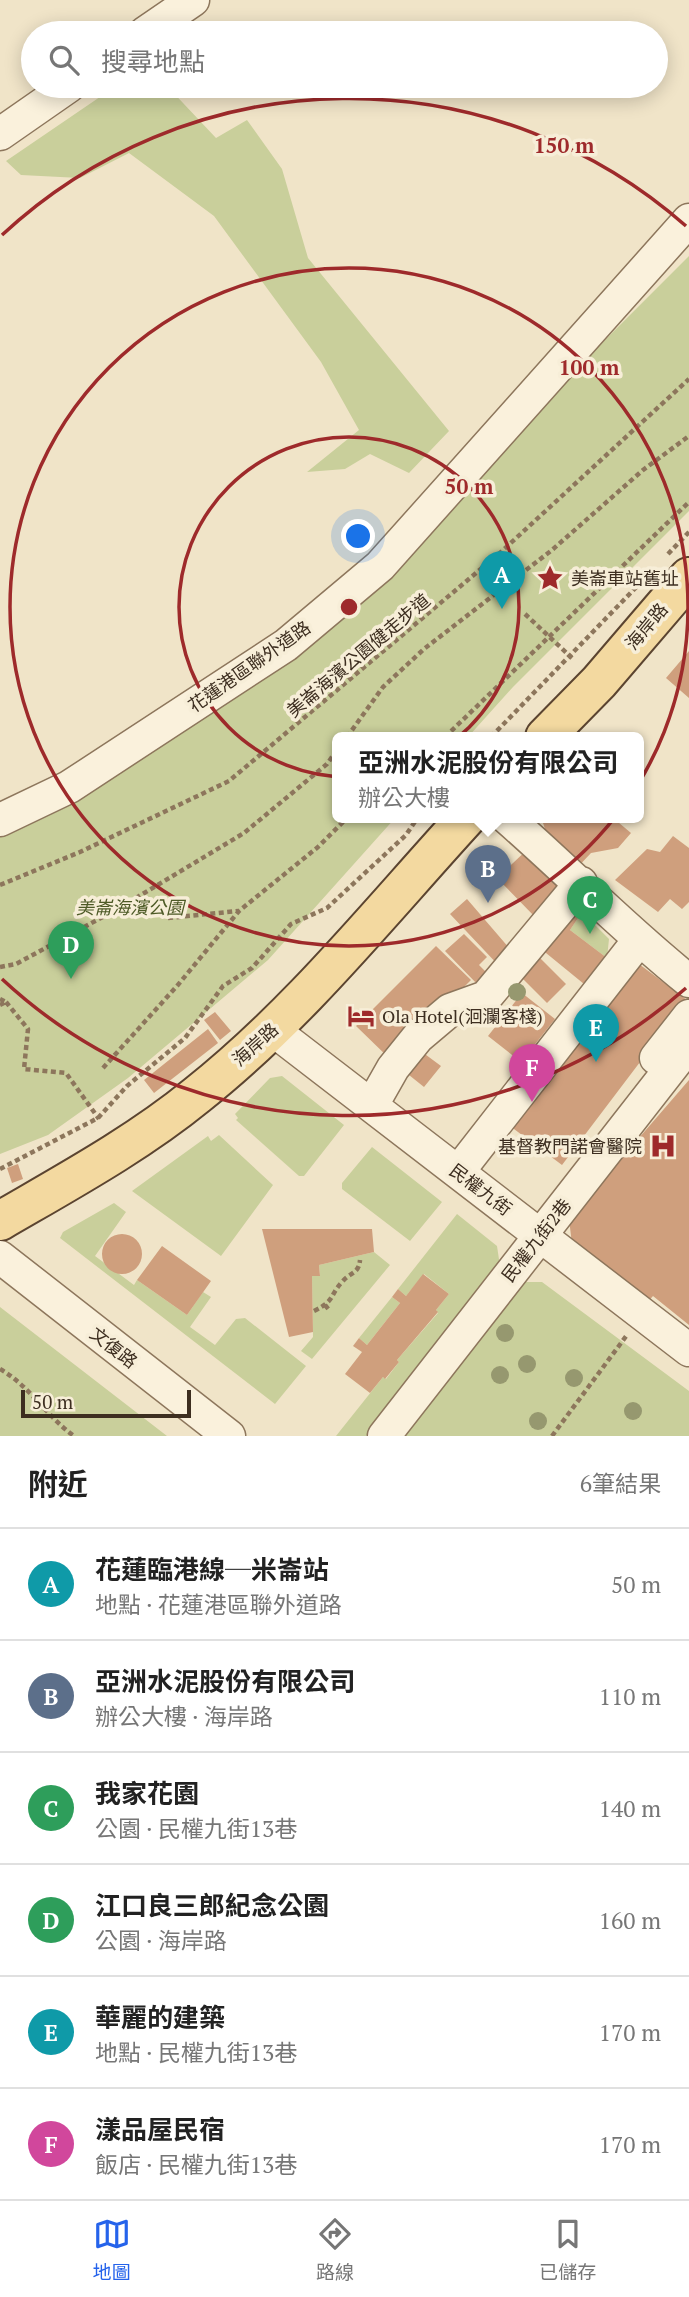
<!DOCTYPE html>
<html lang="zh-TW">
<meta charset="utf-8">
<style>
body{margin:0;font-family:"PT Serif","Noto Sans TC",serif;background:#f2f2f2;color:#222}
.scale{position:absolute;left:21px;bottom:18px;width:170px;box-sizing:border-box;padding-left:7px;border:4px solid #3d2e20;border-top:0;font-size:19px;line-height:24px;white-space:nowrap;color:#3d2e20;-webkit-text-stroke:5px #f7eed8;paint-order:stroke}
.you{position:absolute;left:359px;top:537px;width:24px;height:24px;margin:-18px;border:5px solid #fff;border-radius:50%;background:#1a73e8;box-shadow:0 0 0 10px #1a73e833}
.badge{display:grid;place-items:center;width:46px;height:46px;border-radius:50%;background:#2563eb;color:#fff;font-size:23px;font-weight:700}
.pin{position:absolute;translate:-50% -58px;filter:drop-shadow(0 2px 4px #0008)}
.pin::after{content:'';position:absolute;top:37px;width:24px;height:21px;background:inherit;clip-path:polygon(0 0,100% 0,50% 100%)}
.popup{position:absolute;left:332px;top:732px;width:312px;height:91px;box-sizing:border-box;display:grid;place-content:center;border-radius:10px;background:#fff;filter:drop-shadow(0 2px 5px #0005);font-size:23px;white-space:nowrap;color:#767676}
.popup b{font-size:26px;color:#222}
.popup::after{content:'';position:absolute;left:50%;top:100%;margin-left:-14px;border:14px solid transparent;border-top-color:#fff}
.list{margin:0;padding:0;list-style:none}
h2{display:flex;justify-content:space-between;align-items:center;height:91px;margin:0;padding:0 28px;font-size:30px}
h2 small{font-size:23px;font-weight:400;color:#767676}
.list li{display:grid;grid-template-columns:46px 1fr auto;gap:21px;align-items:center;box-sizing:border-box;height:112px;padding:0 28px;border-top:2px solid #e0e0e0}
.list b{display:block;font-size:26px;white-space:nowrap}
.list p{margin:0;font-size:23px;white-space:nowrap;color:#767676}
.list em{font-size:23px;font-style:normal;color:#767676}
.icon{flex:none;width:38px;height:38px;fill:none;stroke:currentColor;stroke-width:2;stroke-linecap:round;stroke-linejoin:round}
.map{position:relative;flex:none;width:689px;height:1436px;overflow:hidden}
.search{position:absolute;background:#fff;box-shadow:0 4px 18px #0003;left:21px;right:21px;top:21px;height:77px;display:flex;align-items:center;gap:18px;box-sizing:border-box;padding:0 24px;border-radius:38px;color:#767676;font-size:26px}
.sheet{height:763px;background:#fff}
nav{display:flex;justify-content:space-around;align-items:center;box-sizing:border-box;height:98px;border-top:2px solid #e0e0e0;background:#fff;font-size:19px;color:#767676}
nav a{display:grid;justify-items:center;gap:4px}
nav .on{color:#2563eb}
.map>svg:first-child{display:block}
.green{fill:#c9cf9b}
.building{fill:#cf9f7d}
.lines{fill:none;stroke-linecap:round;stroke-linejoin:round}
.minor-casing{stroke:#8d765c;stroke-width:35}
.major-casing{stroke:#5b4430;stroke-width:42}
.path{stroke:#8d765c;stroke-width:4.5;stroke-dasharray:5 3.5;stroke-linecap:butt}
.minor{stroke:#faf1dc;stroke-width:32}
.major{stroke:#f3d9a0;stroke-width:38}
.tree{fill:#96986f}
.ring{fill:none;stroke:#9e2a2b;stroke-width:3.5}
.labels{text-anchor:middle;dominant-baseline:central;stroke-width:7;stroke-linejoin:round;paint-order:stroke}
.poi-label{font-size:18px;fill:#3d2e20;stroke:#f7eed8;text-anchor:start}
.street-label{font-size:18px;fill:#3d2e20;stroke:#f7eed8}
.park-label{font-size:18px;font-style:italic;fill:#4d5a26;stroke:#f7eed8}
.centre{fill:#9e2a2b;stroke:#f7eed8;stroke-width:3.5}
.ring-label{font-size:21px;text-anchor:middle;font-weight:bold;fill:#9e2a2b;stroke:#f7eed8;stroke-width:7;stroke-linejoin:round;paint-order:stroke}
</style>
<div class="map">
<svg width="689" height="1436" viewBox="0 0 689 1436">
<rect width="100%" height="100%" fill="#f0e4c8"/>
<!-- green -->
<path class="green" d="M 116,86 L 167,86 L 216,138 L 247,120 L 282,169 L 308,258 L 449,431 L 409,473 L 370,454 L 345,469 L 307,472 L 359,430 L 321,362 L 214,216 L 129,153 L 80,178 L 21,175 L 6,161 Z
M 689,256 L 689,511 L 513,687 L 468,737 L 337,737 L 337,817 L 396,817 L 268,960 L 128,1078 L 48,1135 L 0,1154 L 0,826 L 74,791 L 405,540 Z
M 582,912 L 609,939 L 607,958 L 570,930 Z
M 282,1076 L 344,1125 L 304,1176 L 299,1176 L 236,1120 L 238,1118 L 235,1114 L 270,1078 Z
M 219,1135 L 273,1185 L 221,1256 L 132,1191 L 208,1136 L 211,1141 Z
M 372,1147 L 442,1202 L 410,1241 L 342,1189 L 342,1183 Z
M 114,1203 L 126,1212 L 95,1256 L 134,1285 L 137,1280 L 187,1315 L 203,1292 L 211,1297 L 190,1327 L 215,1345 L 236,1319 L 245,1318 L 306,1366 L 275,1404 L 60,1238 L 63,1232 Z
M 457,1214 L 497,1246 L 500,1266 L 366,1436 L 336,1436 L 383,1377 L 386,1379 L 399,1362 L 397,1360 L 438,1313 L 436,1310 L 449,1294 L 424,1274 L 406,1296 L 398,1289 Z
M 374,1252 L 390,1265 L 312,1359 L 301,1351 L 313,1337 L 312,1276 L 320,1275 L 319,1265 Z
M 524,1282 L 542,1282 L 689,1391 L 689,1436 L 405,1436 Z
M 392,1297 L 400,1303 L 367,1345 L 359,1338 Z
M 0,1307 L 167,1436 L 0,1436 Z"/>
<!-- building -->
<path class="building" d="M 689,651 L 689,698 L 666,678 Z
M 541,817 L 612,817 L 631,833 L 618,848 L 591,853 L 574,871 L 542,837 L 545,829 Z
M 673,836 L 689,848 L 689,902 L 682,909 L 670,899 L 658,912 L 615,880 L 647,849 L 660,852 Z
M 531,846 L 569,886 L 535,917 L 497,878 Z
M 467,899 L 516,956 L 501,968 L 450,914 Z
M 569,901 L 582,912 L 570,930 L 607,958 L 584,984 L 535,944 Z
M 464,934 L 487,957 L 479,965 L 490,976 L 479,986 L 445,951 Z
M 436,946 L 471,980 L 391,1060 L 356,1026 Z
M 533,951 L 566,984 L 547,1003 L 514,970 Z
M 631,958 L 687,1000 L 562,1165 L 506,1123 Z
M 522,993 L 555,1019 L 521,1062 L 488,1036 Z
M 215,1012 L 231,1031 L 220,1040 L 204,1020 Z
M 208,1029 L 218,1043 L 154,1093 L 144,1080 Z
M 414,1046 L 441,1066 L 424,1087 L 399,1067 Z
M 689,1080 L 689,1325 L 653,1296 L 645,1305 L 572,1244 L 569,1219 Z
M 18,1164 L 23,1179 L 12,1183 L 7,1168 Z
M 262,1229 L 372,1229 L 374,1252 L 319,1265 L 320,1276 L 312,1276 L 313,1332 L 289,1337 Z
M102 1254a20 20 0 1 1 40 0a20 20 0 1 1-40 0Z
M 162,1246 L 211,1281 L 187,1315 L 137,1280 Z
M 423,1274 L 449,1294 L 436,1310 L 438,1312 L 397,1360 L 399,1362 L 385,1379 L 383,1377 L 370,1393 L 345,1374 L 362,1352 L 353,1346 L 359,1338 L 367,1345 L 400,1303 L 392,1297 L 398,1289 L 406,1296 Z"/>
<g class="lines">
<!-- minor casing -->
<g class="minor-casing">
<path id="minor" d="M 145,33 L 193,0
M 0,134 L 69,86
M 506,817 C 568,871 625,930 689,981
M 0,820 L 69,787 L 286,645 L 380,566 L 689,220
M 273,1030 L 689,1350
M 656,1058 L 689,1016
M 372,1105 L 393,1068 L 418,1037 L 450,1010 L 486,997 L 581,883
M 458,1172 L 639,940
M 0,1257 L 229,1436
M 384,1436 L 689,1045"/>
</g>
<!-- major casing -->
<g class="major-casing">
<path id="major" d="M 545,737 L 599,682 L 689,577
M 0,1221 C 67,1182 137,1144 197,1095 C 298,1015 380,912 467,817"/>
</g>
<!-- path -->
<path class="path" d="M 668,554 L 689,532
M 525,614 L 572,658
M 347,737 L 383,687 L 424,649 L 552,550 L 643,470 L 689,436
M 445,737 L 689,502
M 491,737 L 647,576
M 0,885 L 80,852 L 229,781 L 501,552 L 689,379
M 168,918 L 238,911
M 0,967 L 16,964 L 121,907 L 244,833 L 327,764 L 337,750
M 0,999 L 6,1002 L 0,1005
M 6,1002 L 28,1029 L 24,1069 L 66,1073 L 99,1119
M 103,1068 L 177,986 L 239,911 L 318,847 L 348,817
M 0,1169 L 98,1118 L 127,1086 L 185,1038 L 223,986 L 252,968 L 291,924 L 327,908 L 406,835 L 418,817
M 325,1305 L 330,1311
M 314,1311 C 336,1300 329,1296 342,1282 C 350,1272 359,1274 360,1260
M 0,1369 C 30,1386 46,1416 74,1436
M 552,1436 L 627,1335"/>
<!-- minor -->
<use href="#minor" class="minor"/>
<!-- major -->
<use href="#major" class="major"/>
</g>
<!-- trees -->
<g class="tree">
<circle cx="517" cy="992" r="9"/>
<circle cx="505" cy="1333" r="9"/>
<circle cx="527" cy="1364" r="9"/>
<circle cx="500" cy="1375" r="9"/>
<circle cx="574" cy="1378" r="9"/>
<circle cx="633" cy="1411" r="9"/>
<circle cx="538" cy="1421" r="9"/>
</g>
<!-- distance rings -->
<g class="ring">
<circle cx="349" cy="607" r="170"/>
<circle cx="349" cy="607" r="339"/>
<path d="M686 988A509 509 0 0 1 2 979M2 235A509 509 0 0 1 686 226"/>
</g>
<!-- icons -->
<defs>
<g id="sight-bare" transform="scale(2.1)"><path d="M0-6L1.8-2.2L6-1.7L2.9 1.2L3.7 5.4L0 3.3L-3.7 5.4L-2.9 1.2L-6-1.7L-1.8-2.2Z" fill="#9e2a2b" stroke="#f7eed8" stroke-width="2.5" paint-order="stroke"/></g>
<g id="hotel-bare" transform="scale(2.1)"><path d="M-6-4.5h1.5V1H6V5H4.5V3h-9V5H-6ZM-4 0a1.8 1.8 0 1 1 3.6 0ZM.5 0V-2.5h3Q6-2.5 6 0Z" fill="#9e2a2b" stroke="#f7eed8" stroke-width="2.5" paint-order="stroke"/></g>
<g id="hospital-bare" transform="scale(2.1)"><path d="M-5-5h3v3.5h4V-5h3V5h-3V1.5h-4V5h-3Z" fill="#9e2a2b" stroke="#f7eed8" stroke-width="2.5" paint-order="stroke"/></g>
</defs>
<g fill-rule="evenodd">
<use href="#sight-bare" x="550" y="578"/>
<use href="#hotel-bare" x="361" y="1016"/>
<use href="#hospital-bare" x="663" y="1146"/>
</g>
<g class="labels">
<!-- poi labels -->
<g class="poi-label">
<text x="571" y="578">美崙車站舊址</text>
<text x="382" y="1016">Ola Hotel(洄瀾客棧)</text>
<text x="642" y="1146" text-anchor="end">基督教門諾會醫院</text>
</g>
<!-- street labels -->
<g class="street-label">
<text transform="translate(646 626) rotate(-50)">海岸路</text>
<text transform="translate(358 655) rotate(-40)">美崙海濱公園健走步道</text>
<text transform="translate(249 666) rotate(-35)">花蓮港區聯外道路</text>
<text transform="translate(255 1044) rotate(-42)">海岸路</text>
<text transform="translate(481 1189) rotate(37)">民權九街</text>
<text transform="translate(536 1240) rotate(-52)">民權九街2巷</text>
<text transform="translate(114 1347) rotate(38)">文復路</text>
</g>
<!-- park labels -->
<g class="park-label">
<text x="130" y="907">美崙海濱公園</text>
</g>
</g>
<circle cx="349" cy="607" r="10" class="centre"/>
<g class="ring-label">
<text x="564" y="153">150 m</text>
<text x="589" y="375">100 m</text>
<text x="469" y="494">50 m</text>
</g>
</svg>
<div class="scale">50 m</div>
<div class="you"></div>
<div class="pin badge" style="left:502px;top:609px;background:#0f9aa8">A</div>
<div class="pin badge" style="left:488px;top:903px;background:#5c6f8a">B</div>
<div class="popup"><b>亞洲水泥股份有限公司</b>辦公大樓</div>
<div class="pin badge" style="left:590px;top:934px;background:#2e9e5b">C</div>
<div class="pin badge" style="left:71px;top:979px;background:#2e9e5b">D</div>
<div class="pin badge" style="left:596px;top:1062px;background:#0f9aa8">E</div>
<div class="pin badge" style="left:532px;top:1102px;background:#d1479c">F</div>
<div class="search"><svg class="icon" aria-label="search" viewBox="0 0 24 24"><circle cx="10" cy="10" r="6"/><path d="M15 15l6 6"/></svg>搜尋地點</div>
</div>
<section class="sheet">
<h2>附近<small>6筆結果</small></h2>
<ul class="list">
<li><span class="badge" style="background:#0f9aa8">A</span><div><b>花蓮臨港線─米崙站</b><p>地點 · 花蓮港區聯外道路</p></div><em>50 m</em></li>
<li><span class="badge" style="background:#5c6f8a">B</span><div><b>亞洲水泥股份有限公司</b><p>辦公大樓 · 海岸路</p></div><em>110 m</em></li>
<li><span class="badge" style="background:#2e9e5b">C</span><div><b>我家花園</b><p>公園 · 民權九街13巷</p></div><em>140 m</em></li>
<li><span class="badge" style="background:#2e9e5b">D</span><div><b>江口良三郎紀念公園</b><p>公園 · 海岸路</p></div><em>160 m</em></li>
<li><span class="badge" style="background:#0f9aa8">E</span><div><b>華麗的建築</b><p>地點 · 民權九街13巷</p></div><em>170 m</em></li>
<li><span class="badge" style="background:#d1479c">F</span><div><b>漾品屋民宿</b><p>飯店 · 民權九街13巷</p></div><em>170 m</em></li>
</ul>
</section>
<nav>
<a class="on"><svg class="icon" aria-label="map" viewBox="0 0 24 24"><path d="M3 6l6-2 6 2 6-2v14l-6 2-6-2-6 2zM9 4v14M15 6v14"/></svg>地圖</a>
<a><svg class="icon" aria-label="directions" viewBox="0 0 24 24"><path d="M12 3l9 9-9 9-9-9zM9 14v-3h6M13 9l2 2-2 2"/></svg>路線</a>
<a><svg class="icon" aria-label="saved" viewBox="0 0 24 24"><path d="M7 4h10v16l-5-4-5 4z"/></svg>已儲存</a>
</nav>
